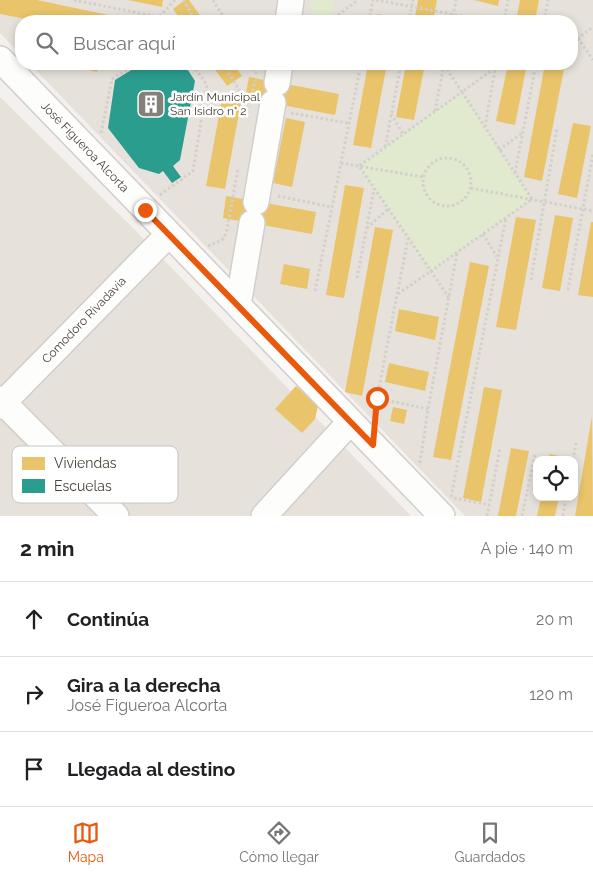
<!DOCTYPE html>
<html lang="es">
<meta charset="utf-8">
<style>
body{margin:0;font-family:Raleway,sans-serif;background:#f6f6f6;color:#202124}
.controls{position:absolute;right:15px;bottom:15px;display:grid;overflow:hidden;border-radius:10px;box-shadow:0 2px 8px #0003}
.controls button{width:45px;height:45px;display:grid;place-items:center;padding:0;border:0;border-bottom:1px solid #e0e0e0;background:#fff;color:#202124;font:25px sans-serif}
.stop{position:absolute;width:15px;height:15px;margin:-11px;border:4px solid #ea580c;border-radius:50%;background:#fff}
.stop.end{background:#ea580c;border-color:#fff;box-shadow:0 1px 5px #0008}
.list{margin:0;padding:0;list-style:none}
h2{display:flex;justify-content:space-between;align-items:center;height:65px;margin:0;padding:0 20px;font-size:21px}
h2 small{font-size:16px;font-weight:400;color:#757577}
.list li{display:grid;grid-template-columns:32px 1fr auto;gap:15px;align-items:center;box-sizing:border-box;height:75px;padding:0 20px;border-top:1px solid #e0e0e0}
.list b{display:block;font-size:19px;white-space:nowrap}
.list p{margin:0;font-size:16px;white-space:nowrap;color:#757577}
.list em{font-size:16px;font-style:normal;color:#757577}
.icon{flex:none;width:28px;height:28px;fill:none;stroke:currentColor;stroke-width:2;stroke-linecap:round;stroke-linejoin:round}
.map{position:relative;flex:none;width:593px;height:516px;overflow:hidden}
.search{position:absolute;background:#fff;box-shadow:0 2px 8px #0003;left:15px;right:15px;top:15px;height:55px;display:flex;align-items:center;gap:12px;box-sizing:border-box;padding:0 18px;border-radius:20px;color:#757577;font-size:19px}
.sheet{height:290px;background:#fff}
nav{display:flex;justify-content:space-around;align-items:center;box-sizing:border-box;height:70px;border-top:1px solid #e0e0e0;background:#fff;font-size:14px;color:#757577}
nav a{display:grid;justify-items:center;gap:2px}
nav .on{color:#ea580c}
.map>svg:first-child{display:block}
.residential{fill:#e6e2db;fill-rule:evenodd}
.green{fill:#e1eacf}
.homes{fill:#e9c46a}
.schools{fill:#2a9d8f}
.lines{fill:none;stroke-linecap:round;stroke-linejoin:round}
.minor-casing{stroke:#d1cecb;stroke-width:28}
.path{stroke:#d3d0cb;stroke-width:3;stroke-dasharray:2.5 2.5;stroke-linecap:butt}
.minor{stroke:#fdfdfc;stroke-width:25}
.route{stroke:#ea580c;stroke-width:6}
.labels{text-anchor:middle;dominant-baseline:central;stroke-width:5;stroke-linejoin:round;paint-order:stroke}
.poi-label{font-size:12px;fill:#494239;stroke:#fff;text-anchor:start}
.street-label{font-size:12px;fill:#494239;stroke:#fff}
.key{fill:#fff;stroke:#c8c6c4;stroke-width:1}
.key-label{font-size:14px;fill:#494239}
</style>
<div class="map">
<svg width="593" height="516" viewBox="0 0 593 516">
<rect width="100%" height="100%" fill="#f3f0ed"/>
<!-- residential -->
<path class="residential" d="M 0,0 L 593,0 L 593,516 L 465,516 L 30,64 L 572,64 L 572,21 L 21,21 L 21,55 L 0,33 ZM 537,460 L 574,460 L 574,497 L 537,497 Z
M 0,97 L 135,230 L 411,516 L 0,516 Z"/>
<!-- green -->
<path class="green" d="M 312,0 L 334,0 L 331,18 L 310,14 Z
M 462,92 L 532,199 L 431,271 L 359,166 Z"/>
<!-- homes -->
<path class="homes" d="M 0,0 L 37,0 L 137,21 L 36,21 L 0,14 Z
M 128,0 L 163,0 L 162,7 Z
M 185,0 L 189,0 L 204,21 L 182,21 L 173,9 Z
M 418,0 L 437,0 L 433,21 L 414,21 Z
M 474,0 L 499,0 L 498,6 Z
M 520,0 L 539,0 L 535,21 L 516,21 Z
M 377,14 L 395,17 L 394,21 L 376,21 Z
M 65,64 L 99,64 L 97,72 Z
M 211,64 L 233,64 L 242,76 L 227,86 Z
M 368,64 L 387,64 L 371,148 L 353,145 Z
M 406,64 L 425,64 L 414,120 L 396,117 Z
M 508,64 L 527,64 L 515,125 L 496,121 Z
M 545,64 L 565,64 L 542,181 L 524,177 Z
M 249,77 L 339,94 L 335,115 L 245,98 Z
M 223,93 L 242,97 L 225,189 L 206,186 Z
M 286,118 L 305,122 L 292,187 L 273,183 Z
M 573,123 L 591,126 L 577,198 L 558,194 Z
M 345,185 L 364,188 L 344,298 L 326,295 Z
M 226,196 L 316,212 L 312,234 L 223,218 Z
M 555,215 L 573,218 L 560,291 L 542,288 Z
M 516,217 L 536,220 L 516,330 L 496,327 Z
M 591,222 L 593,222 L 593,297 L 578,295 Z
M 375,227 L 393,230 L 362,396 L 345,392 Z
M 470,262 L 489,266 L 451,460 L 433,457 Z
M 284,264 L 310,269 L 307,289 L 280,284 Z
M 399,309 L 439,317 L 435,340 L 395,331 Z
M 389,363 L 429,372 L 425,391 L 385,382 Z
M 296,386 L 318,406 L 315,419 L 302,433 L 275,409 Z
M 484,387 L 502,390 L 481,502 L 463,498 Z
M 393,407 L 407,410 L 404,424 L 390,421 Z
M 592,416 L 593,516 L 575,516 Z
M 511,448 L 529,451 L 516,516 L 498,516 Z
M 550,454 L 567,458 L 567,460 L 549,460 Z
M 541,497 L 559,497 L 555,516 L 537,516 Z"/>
<!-- schools -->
<path class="schools" d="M 141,64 L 184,64 L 195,81 L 180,160 L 173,166 L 181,177 L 172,183 L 163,171 L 159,174 L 139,168 L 108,128 L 115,80 Z"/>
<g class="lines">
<!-- minor casing -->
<g class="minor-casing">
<path id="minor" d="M 288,21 L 291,0
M 0,59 L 442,516
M 277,83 L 280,64
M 256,202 L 273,103
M 238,305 L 252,223
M 0,399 L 116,516
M 0,406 L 169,234
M 264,516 L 350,422"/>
</g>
<!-- path -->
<path class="path" d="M 74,0 L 159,17 L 162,21
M 183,0 L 196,21
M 213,0 L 226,21
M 376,0 L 489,21
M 158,21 L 159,17 L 175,0
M 330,21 L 358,0
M 369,21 L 373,0
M 409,21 L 413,0
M 452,21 L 456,0
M 504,21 L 508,0
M 544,21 L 548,0
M 572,37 L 578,38 L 593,27
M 578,38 L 593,60
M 223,64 L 250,107
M 251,64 L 256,72 L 256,74
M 444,65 L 462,92 L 496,67
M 462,92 L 532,199 L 431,271 L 359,166 Z
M 252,96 L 255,80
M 435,111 L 444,64
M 291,113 L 348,123
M 391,114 L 403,134
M 485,127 L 496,64
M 101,133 L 112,79 L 136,64
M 385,147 L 401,64
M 499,150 L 522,133
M423 182a24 24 0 1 1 48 0a24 24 0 1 1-48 0Z
M 341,163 L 423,177
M 515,173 L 536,64
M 471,188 L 593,211
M 160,195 L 193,171 L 207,85 L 192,64
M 278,196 L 332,207
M 367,228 L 388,209
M 483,234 L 497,257
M 208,246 L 222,240 L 226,234 L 238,169
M 357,278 L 374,189
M 531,280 L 557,128
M 568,290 L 593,154
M 315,291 L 361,64
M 398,294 L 431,271 L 449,298
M 377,398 L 428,409
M 375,417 L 377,398 L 408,239
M 573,460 L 576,443
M 420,463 L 428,409 L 457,253
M 451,497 L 506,218
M 454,498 L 489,505
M 487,516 L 500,448
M 522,516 L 535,454
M 563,516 L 566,497"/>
<!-- minor -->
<use href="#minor" class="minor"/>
</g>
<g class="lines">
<!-- route -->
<path class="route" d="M 145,210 L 373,445 L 377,398"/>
</g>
<!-- icons -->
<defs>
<g id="building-square" transform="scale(1.4375)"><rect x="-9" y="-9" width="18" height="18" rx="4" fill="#847f78" stroke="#fff"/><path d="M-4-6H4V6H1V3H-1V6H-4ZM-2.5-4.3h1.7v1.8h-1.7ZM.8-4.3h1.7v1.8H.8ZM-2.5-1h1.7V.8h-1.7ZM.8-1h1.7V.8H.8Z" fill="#fff"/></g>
</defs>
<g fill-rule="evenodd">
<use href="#building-square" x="151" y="104"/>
</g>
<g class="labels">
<!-- poi labels -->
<g class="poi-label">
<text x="170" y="97">Jardín Municipal<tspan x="170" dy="14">San Isidro n° 2</tspan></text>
</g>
<!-- street labels -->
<g class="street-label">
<text transform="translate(85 147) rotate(46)">José Figueroa Alcorta</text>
<text transform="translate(84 320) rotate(-46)">Comodoro Rivadavia</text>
</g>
</g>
<!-- legend -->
<rect x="12" y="446" width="166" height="57" rx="8" class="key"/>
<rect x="22" y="457" width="23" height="13" fill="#e9c46a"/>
<rect x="22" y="479" width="23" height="14" fill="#2a9d8f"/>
<g class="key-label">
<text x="54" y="468">Viviendas</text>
<text x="54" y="491">Escuelas</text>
</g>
</svg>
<div class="controls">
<button><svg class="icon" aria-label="locate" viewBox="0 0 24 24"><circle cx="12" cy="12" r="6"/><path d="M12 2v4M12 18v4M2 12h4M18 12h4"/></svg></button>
</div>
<div class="stop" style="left:377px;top:398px"></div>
<div class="stop end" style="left:145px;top:210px"></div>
<div class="search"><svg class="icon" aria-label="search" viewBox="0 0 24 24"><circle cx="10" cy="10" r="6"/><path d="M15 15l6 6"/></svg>Buscar aquí</div>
</div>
<section class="sheet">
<h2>2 min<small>A pie · 140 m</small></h2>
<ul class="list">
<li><svg class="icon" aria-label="ahead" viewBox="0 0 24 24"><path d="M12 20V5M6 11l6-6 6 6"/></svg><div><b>Continúa</b></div><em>20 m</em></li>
<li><svg class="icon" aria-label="right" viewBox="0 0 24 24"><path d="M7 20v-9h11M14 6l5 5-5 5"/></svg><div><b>Gira a la derecha</b><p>José Figueroa Alcorta</p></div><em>120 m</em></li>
<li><svg class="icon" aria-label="arrive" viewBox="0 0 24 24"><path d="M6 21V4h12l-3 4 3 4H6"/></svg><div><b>Llegada al destino</b></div></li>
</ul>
</section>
<nav>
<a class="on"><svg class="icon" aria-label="map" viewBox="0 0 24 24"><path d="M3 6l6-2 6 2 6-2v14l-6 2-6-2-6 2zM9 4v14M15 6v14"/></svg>Mapa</a>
<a><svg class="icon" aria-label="directions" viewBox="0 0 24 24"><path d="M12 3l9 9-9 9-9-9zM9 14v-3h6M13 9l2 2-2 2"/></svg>Cómo llegar</a>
<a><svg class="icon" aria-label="saved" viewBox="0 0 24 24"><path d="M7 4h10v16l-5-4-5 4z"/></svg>Guardados</a>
</nav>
